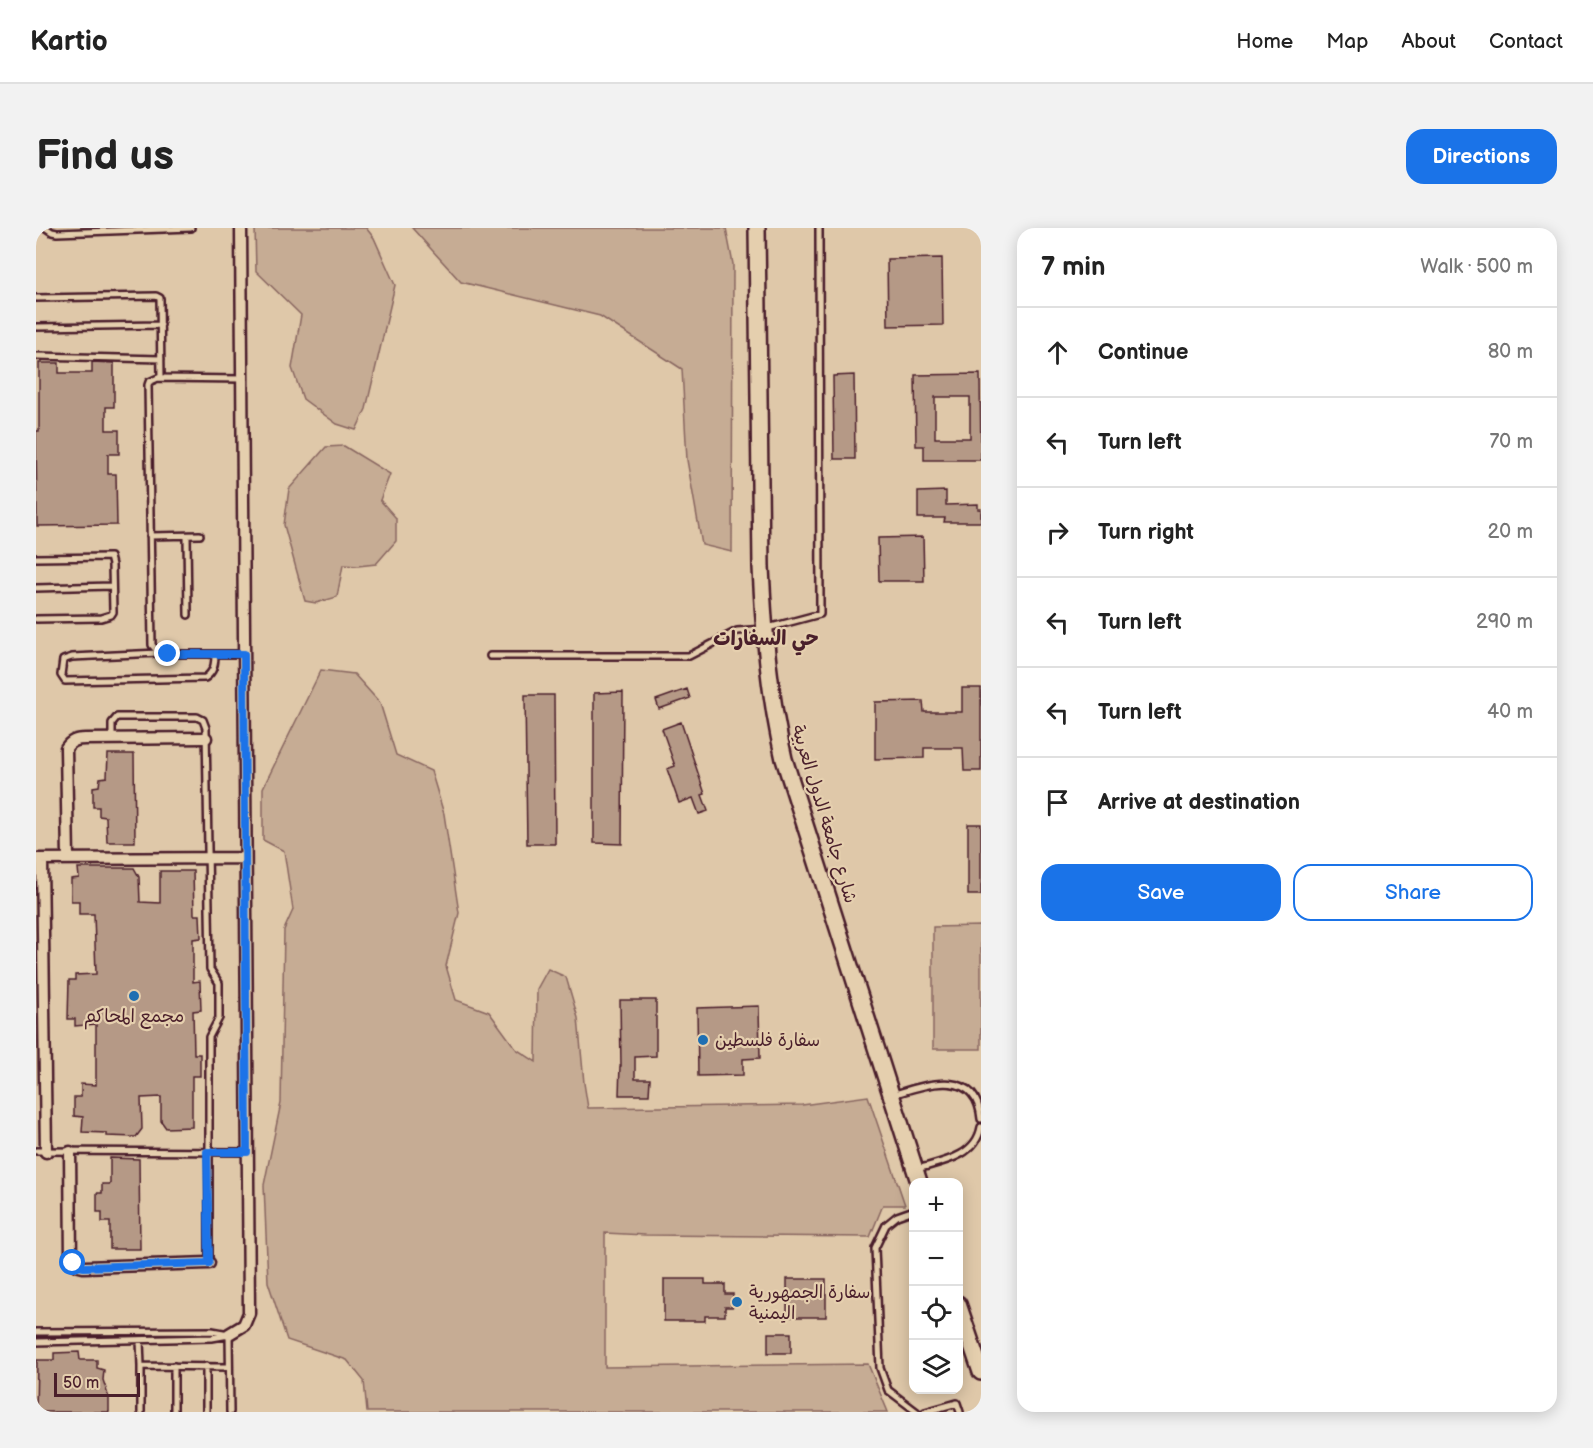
<!DOCTYPE html>
<meta charset="utf-8">
<style>
body{margin:0;font-family:"Balsamiq Sans","Playpen Sans Arabic",sans-serif;background:#f2f2f2;color:#222}
.controls{position:absolute;right:18px;bottom:18px;display:grid;overflow:hidden;border-radius:12px;box-shadow:0 3px 15px #0003}
.controls button{width:54px;height:54px;display:grid;place-items:center;padding:0;border:0;border-bottom:2px solid #e0e0e0;background:#fff;color:#222;font:30px sans-serif}
.scale{position:absolute;left:18px;bottom:15px;width:86px;box-sizing:border-box;padding-left:6px;border:3px solid #4a1f2b;border-top:0;font-size:16px;line-height:21px;white-space:nowrap;color:#4a1f2b;-webkit-text-stroke:4px #e5cfae;paint-order:stroke}
.stop{position:absolute;width:18px;height:18px;margin:-14px;border:4px solid #1a73e8;border-radius:50%;background:#fff}
.stop.end{background:#1a73e8;border-color:#fff;box-shadow:0 2px 6px #0008}
.list{margin:0;padding:0;list-style:none}
h2{display:flex;justify-content:space-between;align-items:center;height:78px;margin:0;padding:0 24px;font-size:26px}
h2 small{font-size:20px;font-weight:400;color:#767676}
.list li{display:grid;grid-template-columns:39px 1fr auto;gap:18px;align-items:center;box-sizing:border-box;height:90px;padding:0 24px;border-top:2px solid #e0e0e0}
.list b{display:block;font-size:22px;white-space:nowrap}
.list em{font-size:20px;font-style:normal;color:#767676}
.actions{display:flex;gap:12px;padding:18px 24px}
.actions a{flex:1;padding:14px 0;border:2px solid #1a73e8;border-radius:18px;text-align:center;font-size:21px;color:#1a73e8}
.actions .main{background:#1a73e8;color:#fff}
.icon{flex:none;width:33px;height:33px;fill:none;stroke:currentColor;stroke-width:2;stroke-linecap:round;stroke-linejoin:round}
.map{position:relative;flex:none;width:945px;height:1184px;overflow:hidden;border-radius:18px}
header{display:flex;align-items:center;gap:36px;box-sizing:border-box;height:84px;padding:0 30px;background:#fff;border-bottom:2px solid #e0e0e0}
header strong{font-size:28px}
nav{display:flex;gap:33px;margin-inline-start:auto;font-size:21px}
.intro{display:flex;align-items:center;justify-content:space-between;box-sizing:border-box;height:144px;padding:0 36px}
h1{margin:0;font-size:42px}
.button{padding:15px 27px;border-radius:18px;background:#1a73e8;color:#fff;font-size:21px;font-weight:700}
main{display:flex;gap:36px;padding:0 36px}
aside{flex:1;background:#fff;border-radius:18px;box-shadow:0 3px 15px #0003}
.map>svg:first-child{display:block}
.green{fill:#c6ac94;stroke:#886660;stroke-width:1.5}
.building{fill:#b59986;stroke:#4a1f2b;stroke-width:1.5;fill-rule:evenodd}
.lines{fill:none;stroke-linecap:round;stroke-linejoin:round}
.lane-casing{stroke:#4a1f2b;stroke-width:10}
.street-casing{stroke:#4a1f2b;stroke-width:15}
.secondary-casing{stroke:#4a1f2b;stroke-width:20}
.lane{stroke:#e5cfae;stroke-width:5}
.street{stroke:#e5cfae;stroke-width:10}
.secondary{stroke:#e5cfae;stroke-width:15}
.route{stroke:#1a73e8;stroke-width:8}
.poi-dot{fill:#1f6fb2;stroke:#e5cfae;stroke-width:2}
.labels{text-anchor:middle;dominant-baseline:central;stroke-width:4.5;stroke-linejoin:round;paint-order:stroke}
.street-label{font-size:18px;fill:#4a1f2b;stroke:#e5cfae}
.poi-label{font-size:18px;fill:#4a1f2b;stroke:#e5cfae;text-anchor:start}
.neighbourhood-label{font-size:20px;font-weight:bold;fill:#4a1f2b;stroke:#e5cfae}
</style>
<header>
<strong>Kartio</strong>
<nav><a>Home</a><a>Map</a><a>About</a><a>Contact</a></nav>
</header>
<div class="intro"><h1>Find us</h1><a class="button">Directions</a></div>
<main>
<div class="map">
<svg width="945" height="1184" viewBox="0 0 945 1184">
<rect width="100%" height="100%" fill="#dfc8a9"/>
<filter id="ink" filterUnits="userSpaceOnUse"><feTurbulence type="fractalNoise" baseFrequency=".0167" numOctaves="2"/><feDisplacementMap in="SourceGraphic" scale="12" xChannelSelector="R" yChannelSelector="G"/><feConvolveMatrix kernelMatrix="1 2 1 2 8 2 1 2 1" color-interpolation-filters="sRGB"/></filter>
<g filter="url(#ink)">
<!-- green -->
<path class="green" d="M 219,0 L 330,0 L 338,10 L 359,57 L 330,181 L 320,202 L 301,196 L 267,171 L 256,140 L 265,87 L 220,43 Z
M 376,0 L 690,0 L 697,36 L 696,324 L 666,317 L 651,232 L 646,141 L 564,88 L 425,54 Z
M 308,218 L 354,246 L 344,272 L 360,290 L 360,313 L 340,336 L 322,338 L 307,337 L 301,369 L 280,375 L 269,373 L 248,297 L 253,261 L 290,219 Z
M 285,442 L 318,446 L 344,475 L 360,527 L 395,543 L 408,586 L 423,685 L 410,738 L 420,772 L 453,784 L 480,821 L 500,834 L 501,761 L 512,741 L 530,749 L 542,790 L 548,855 L 552,880 L 766,877 L 832,868 L 869,977 L 847,977 L 834,1009 L 609,1007 L 569,1005 L 569,1139 L 832,1136 L 852,1184 L 331,1184 L 328,1153 L 311,1132 L 251,1112 L 232,1054 L 228,957 L 245,875 L 248,702 L 257,682 L 248,623 L 227,612 L 227,560 Z
M 945,698 L 945,821 L 897,821 L 897,699 Z"/>
<!-- building -->
<path class="building" d="M 906,30 L 907,97 L 852,98 L 851,31 Z
M 56,134 L 78,135 L 78,179 L 70,179 L 70,202 L 83,202 L 83,226 L 72,226 L 72,246 L 80,246 L 81,297 L 1,298 L 0,203 L 3,203 L 3,135 L 23,135 L 23,145 L 56,145 Z
M 944,146 L 945,232 L 888,232 L 888,218 L 880,218 L 879,147 ZM 899,169 L 934,169 L 934,210 L 899,210 Z
M 818,147 L 819,231 L 798,231 L 797,148 Z
M 910,263 L 910,277 L 942,276 L 942,281 L 945,281 L 945,294 L 908,294 L 909,290 L 882,290 L 882,264 Z
M 887,309 L 888,353 L 843,353 L 842,310 Z
M 926,460 L 945,460 L 945,543 L 928,543 L 927,520 L 888,520 L 888,530 L 839,531 L 839,474 L 887,473 L 888,484 L 926,484 Z
M 651,461 L 654,470 L 623,481 L 620,472 Z
M 587,464 L 586,616 L 558,615 L 558,465 Z
M 489,467 L 518,467 L 519,616 L 491,616 Z
M 645,494 L 669,566 L 666,567 L 672,583 L 663,586 L 657,570 L 643,575 L 631,541 L 639,538 L 626,501 Z
M 72,526 L 98,526 L 99,614 L 71,614 L 70,589 L 63,588 L 63,579 L 57,579 L 57,559 L 63,558 L 64,550 L 71,549 Z
M 932,596 L 945,596 L 945,667 L 932,667 Z
M 42,640 L 98,640 L 103,649 L 104,674 L 124,675 L 124,643 L 157,643 L 158,687 L 164,687 L 165,710 L 157,711 L 157,754 L 164,753 L 165,782 L 157,783 L 158,826 L 164,826 L 164,848 L 156,848 L 156,899 L 130,900 L 125,893 L 125,869 L 105,870 L 106,901 L 100,909 L 70,908 L 70,905 L 46,904 L 47,889 L 38,888 L 38,869 L 45,869 L 45,856 L 60,857 L 60,796 L 39,798 L 39,791 L 32,791 L 33,752 L 39,752 L 39,747 L 60,746 L 58,686 L 43,686 L 43,673 L 35,673 L 35,651 L 43,650 Z
M 584,772 L 620,772 L 620,828 L 599,829 L 599,851 L 614,851 L 613,867 L 583,867 L 584,838 L 585,838 Z
M 723,778 L 724,830 L 707,831 L 707,847 L 662,848 L 661,780 Z
M 74,930 L 103,931 L 104,1021 L 74,1021 L 74,994 L 66,994 L 66,984 L 61,984 L 61,965 L 66,965 L 66,956 L 74,956 Z
M 628,1051 L 669,1051 L 669,1056 L 689,1056 L 689,1066 L 697,1066 L 697,1079 L 689,1079 L 689,1088 L 669,1088 L 669,1093 L 628,1093 Z
M 751,1051 L 790,1051 L 790,1089 L 751,1089 Z
M 732,1105 L 755,1105 L 755,1125 L 732,1125 Z
M 43,1124 L 44,1132 L 61,1132 L 61,1140 L 68,1142 L 67,1152 L 73,1170 L 73,1184 L 0,1184 L 1,1132 L 18,1132 L 18,1125 Z"/>
<g class="lines">
<!-- lane casing -->
<g class="lane-casing">
<path id="lane" d="M 10,0 L 16,4 L 21,5 L 155,0
M 0,70 L 120,68 L 124,70 L 125,150
M 0,99 L 125,97
M 0,128 L 125,131
M 207,151 L 122,150 L 113,154 L 112,157 L 116,417 L 123,425 L 132,426 L 208,426
M 114,308 L 164,307
M 151,308 L 152,387
M 0,330 L 74,329 L 76,337 L 77,384 L 75,387 L 65,390 L 0,391
M 0,360 L 76,358
M 123,425 L 36,429 L 27,432 L 25,447 L 29,453 L 169,450 C 178,444 179,436 179,426
M 454,428 L 653,428 L 701,403 L 728,401 L 784,386 L 783,0
M 76,510 L 76,495 L 81,489 L 161,489 L 167,492 L 170,500 L 174,741 L 183,755 L 183,790 L 173,809 L 173,1035
M 856,867 C 889,857 940,838 945,891
M 0,923 L 211,924
M 881,941 C 905,934 940,929 945,899
M 878,982 L 861,988 L 850,997 L 839,1020 L 844,1140 L 852,1162 L 881,1184
M 0,1104 L 176,1103 L 193,1106
M 193,1106 L 194,1184
M 104,1112 L 105,1138
M 0,1114 L 176,1110 L 193,1107
M 138,1138 L 138,1184
M 170,1138 L 170,1184
M 105,1184 L 105,1138 L 193,1139
M 889,1184 L 921,1175 L 924,1184"/>
</g>
<!-- street casing -->
<g class="street-casing">
<path id="street" d="M 32,630 L 30,520 C 35,513 40,511 49,511 L 170,510
M 0,631 L 209,630
M 6,631 L 10,924
M 34,924 L 35,1032 C 39,1038 42,1038 48,1039 L 173,1035
M 193,1106 L 208,1097 L 213,1085 L 205,0"/>
</g>
<!-- secondary casing -->
<g class="secondary-casing">
<path id="secondary" d="M 721,0 L 725,339 C 728,404 733,467 748,531 L 883,954
M 922,1076 L 945,1144"/>
</g>
<!-- lane -->
<use href="#lane" class="lane"/>
<!-- street -->
<use href="#street" class="street"/>
<!-- secondary -->
<use href="#secondary" class="secondary"/>
</g>
</g>
<g class="lines" filter="url(#ink)">
<!-- route -->
<path class="route" d="M 37,1035 L 42,1038 L 48,1039 L 173,1035 L 171,924 L 211,924 L 208,426 L 132,426"/>
</g>
<!-- markers -->
<g class="poi-dot">
<circle cx="98" cy="768" r="6"/>
<circle cx="667" cy="812" r="6"/>
<circle cx="701" cy="1074" r="6"/>
</g>
<g class="labels">
<!-- street labels -->
<g class="street-label">
<text transform="translate(788 586) rotate(73)">شارع جامعة الدول العربية</text>
</g>
<!-- poi labels -->
<g class="poi-label">
<text x="98" y="788" text-anchor="middle">مجمع المحاكم</text>
<text x="679" y="812">سفارة فلسطين</text>
<text x="713" y="1064">سفارة الجمهورية<tspan x="713" dy="21">اليمنية</tspan></text>
</g>
<!-- neighbourhood labels -->
<g class="neighbourhood-label">
<text x="730" y="411">حي السفارات</text>
</g>
</g>
</svg>
<div class="controls">
<button>+</button>
<button>−</button>
<button><svg class="icon" aria-label="locate" viewBox="0 0 24 24"><circle cx="12" cy="12" r="6"/><path d="M12 2v4M12 18v4M2 12h4M18 12h4"/></svg></button>
<button><svg class="icon" aria-label="layers" viewBox="0 0 24 24"><path d="M12 4l9 5-9 5-9-5zM3 14l9 5 9-5"/></svg></button>
</div>
<div class="scale">50 m</div>
<div class="stop" style="left:37px;top:1035px"></div>
<div class="stop end" style="left:132px;top:426px"></div>
</div>
<aside>
<h2>7 min<small>Walk · 500 m</small></h2>
<ul class="list">
<li><svg class="icon" aria-label="ahead" viewBox="0 0 24 24"><path d="M12 20V5M6 11l6-6 6 6"/></svg><div><b>Continue</b></div><em>80 m</em></li>
<li><svg class="icon" aria-label="left" viewBox="0 0 24 24"><path d="M17 20v-9H6M10 6l-5 5 5 5"/></svg><div><b>Turn left</b></div><em>70 m</em></li>
<li><svg class="icon" aria-label="right" viewBox="0 0 24 24"><path d="M7 20v-9h11M14 6l5 5-5 5"/></svg><div><b>Turn right</b></div><em>20 m</em></li>
<li><svg class="icon" aria-label="left" viewBox="0 0 24 24"><path d="M17 20v-9H6M10 6l-5 5 5 5"/></svg><div><b>Turn left</b></div><em>290 m</em></li>
<li><svg class="icon" aria-label="left" viewBox="0 0 24 24"><path d="M17 20v-9H6M10 6l-5 5 5 5"/></svg><div><b>Turn left</b></div><em>40 m</em></li>
<li><svg class="icon" aria-label="arrive" viewBox="0 0 24 24"><path d="M6 21V4h12l-3 4 3 4H6"/></svg><div><b>Arrive at destination</b></div></li>
</ul>
<div class="actions"><a class="main">Save</a><a>Share</a></div>
</aside>
</main>
